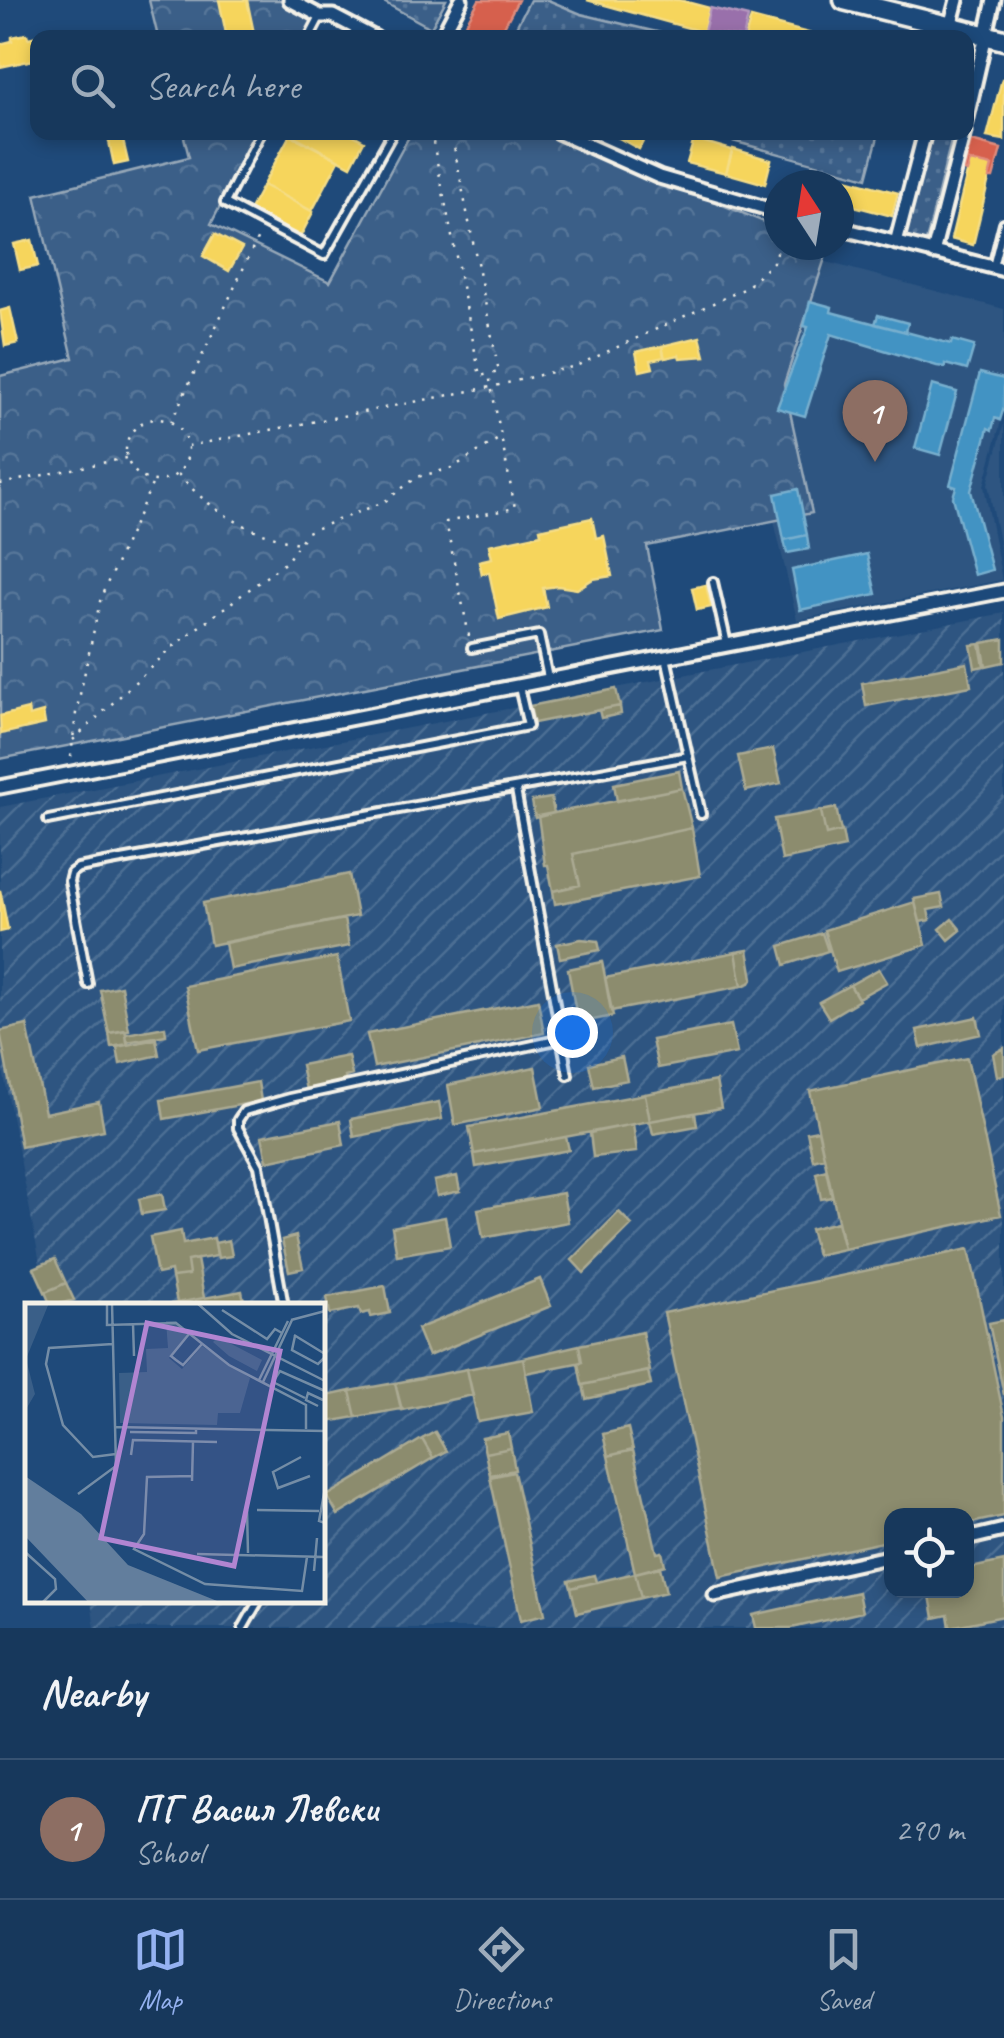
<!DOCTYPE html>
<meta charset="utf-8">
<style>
body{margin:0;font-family:Caveat,sans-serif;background:#203f62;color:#f1f3f6}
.controls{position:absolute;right:30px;bottom:30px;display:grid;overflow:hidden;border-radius:20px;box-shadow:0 5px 15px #0003}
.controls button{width:90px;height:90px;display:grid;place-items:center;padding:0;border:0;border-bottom:2px solid #365272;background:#17385c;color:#f1f3f6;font:50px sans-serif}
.compass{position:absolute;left:764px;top:170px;width:90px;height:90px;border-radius:50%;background:#17385c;box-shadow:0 5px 15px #0003;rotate:348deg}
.you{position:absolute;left:572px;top:1032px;width:35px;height:35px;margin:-25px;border:8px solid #fff;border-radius:50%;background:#1a73e8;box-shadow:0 0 0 15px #1a73e833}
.badge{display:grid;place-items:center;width:65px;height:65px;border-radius:50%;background:#95b2f1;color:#fff;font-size:32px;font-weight:700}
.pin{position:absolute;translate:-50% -82px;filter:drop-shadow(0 2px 5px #0008)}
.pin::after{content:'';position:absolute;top:52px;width:35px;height:30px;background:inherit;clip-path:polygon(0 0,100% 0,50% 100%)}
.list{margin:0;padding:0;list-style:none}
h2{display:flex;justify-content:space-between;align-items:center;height:130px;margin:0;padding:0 40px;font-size:42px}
h2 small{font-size:32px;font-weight:400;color:#9eacbb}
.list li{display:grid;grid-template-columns:65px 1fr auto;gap:30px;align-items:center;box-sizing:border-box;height:140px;padding:0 40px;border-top:2px solid #365272}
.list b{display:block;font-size:38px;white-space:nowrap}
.list p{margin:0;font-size:32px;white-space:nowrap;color:#9eacbb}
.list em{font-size:32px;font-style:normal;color:#9eacbb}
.icon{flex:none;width:55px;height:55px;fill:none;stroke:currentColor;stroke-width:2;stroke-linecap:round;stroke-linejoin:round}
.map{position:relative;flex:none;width:1004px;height:1628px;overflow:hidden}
.search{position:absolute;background:#17385c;box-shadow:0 5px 15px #0003;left:30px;right:30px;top:30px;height:110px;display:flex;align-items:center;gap:25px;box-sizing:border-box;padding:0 35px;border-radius:20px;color:#9eacbb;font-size:38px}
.sheet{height:270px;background:#17385c}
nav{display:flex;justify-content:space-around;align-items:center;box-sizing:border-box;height:140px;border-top:2px solid #365272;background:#17385c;font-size:28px;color:#9eacbb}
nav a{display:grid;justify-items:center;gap:5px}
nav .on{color:#95b2f1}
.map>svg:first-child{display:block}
.built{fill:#2d5581}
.industrial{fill:url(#industrial-furrows);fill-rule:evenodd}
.park{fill:url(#park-crowns);stroke:#97a8b8;stroke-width:2.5}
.garden{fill:url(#garden-dots);stroke:#97a8b8;stroke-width:2.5}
.homes{fill:#f6d55c;stroke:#f5dd86;stroke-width:2.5}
.shops{fill:#d6604d;stroke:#df8c7c;stroke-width:2.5}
.offices{fill:#9970ab;stroke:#b497bd;stroke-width:2.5}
.schools{fill:#4393c3;stroke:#78afce;stroke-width:2.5}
.industry{fill:#8c8c6e;stroke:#abaa93;stroke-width:2.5}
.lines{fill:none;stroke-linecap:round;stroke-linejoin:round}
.lane-casing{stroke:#f4f1e8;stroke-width:14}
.street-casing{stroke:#f4f1e8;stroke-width:19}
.secondary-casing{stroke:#f4f1e8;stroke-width:25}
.path{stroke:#f4f1e8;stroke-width:2.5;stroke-dasharray:2.5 8;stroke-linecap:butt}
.lane{stroke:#1f4a7a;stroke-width:6}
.street{stroke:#1f4a7a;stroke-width:11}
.secondary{stroke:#1f4a7a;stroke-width:18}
.inset-road{fill:none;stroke:#748da6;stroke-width:2.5}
.view{fill:#b185d1;fill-opacity:0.15;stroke:#b185d1;stroke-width:5}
.inset-edge{fill:none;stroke:#f4f1e8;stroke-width:5}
</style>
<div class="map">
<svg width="1004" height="1628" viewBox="0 0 1004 1628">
<defs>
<pattern id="industrial-furrows" width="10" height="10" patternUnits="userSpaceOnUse" patternTransform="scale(2.5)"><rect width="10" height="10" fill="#2d5581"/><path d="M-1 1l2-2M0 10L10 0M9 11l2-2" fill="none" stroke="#4c6e93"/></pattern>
<pattern id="park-crowns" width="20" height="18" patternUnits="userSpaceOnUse" patternTransform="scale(2.5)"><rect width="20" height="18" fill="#3a5f88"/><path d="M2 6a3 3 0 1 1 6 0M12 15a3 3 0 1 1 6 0" fill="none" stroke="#577699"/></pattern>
<pattern id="garden-dots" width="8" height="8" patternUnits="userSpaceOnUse" patternTransform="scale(2.5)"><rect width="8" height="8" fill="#3a5f88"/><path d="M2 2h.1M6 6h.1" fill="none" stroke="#577699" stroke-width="1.8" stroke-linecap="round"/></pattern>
</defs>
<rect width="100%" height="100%" fill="#1f4a7a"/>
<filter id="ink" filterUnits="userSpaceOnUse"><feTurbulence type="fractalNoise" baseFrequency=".01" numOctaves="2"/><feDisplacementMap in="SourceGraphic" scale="20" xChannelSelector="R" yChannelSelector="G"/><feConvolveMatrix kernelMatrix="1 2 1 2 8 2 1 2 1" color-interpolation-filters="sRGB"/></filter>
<g filter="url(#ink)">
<!-- built -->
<path class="built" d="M 815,259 L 1004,309 L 1004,410 L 984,486 L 1002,580 L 797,620 L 755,439 Z
M 1004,424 L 1004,569 L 988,484 Z"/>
<!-- industrial -->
<path class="industrial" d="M 1004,613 L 1004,1628 L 95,1628 L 91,1601 L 322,1600 L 322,1306 L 48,1305 L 0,1054 L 0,807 ZM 892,1516 L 966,1516 L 966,1590 L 892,1590 Z"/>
<!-- park -->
<path class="park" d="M 149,0 L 289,0 L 314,22 L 306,37 L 158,37 Z
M 183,133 L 258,133 L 211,224 L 330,282 L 411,133 L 547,133 L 779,228 L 779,245 L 829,246 L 784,384 L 812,513 L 647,546 L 663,630 L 0,759 L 0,376 L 73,358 L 35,195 L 189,157 Z"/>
<!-- garden -->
<path class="garden" d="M 380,0 L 446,0 L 431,28 Z
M 530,0 L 548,0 L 581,14 L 678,37 L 511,37 Z
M 704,133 L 879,133 L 867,178 Z
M 930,133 L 953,133 L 925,246 L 903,240 Z"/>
<!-- homes -->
<path class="homes" d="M 219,0 L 247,0 L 255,38 L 227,38 Z
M 587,0 L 679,0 L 709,8 L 703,32 Z
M 751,18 L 827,38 L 745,38 Z
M 68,30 L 70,38 L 38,38 L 38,59 L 0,67 L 0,44 L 12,41 L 12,37 L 27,34 L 28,38 Z
M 1002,79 L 1004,79 L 1004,140 L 987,137 Z
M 107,132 L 121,132 L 128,162 L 114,165 Z
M 287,132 L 348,132 L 364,141 L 351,166 Z
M 608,132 L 648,132 L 639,149 Z
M 290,135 L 339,160 L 312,211 L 263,185 Z
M 694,139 L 732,150 L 726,173 L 687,163 Z
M 733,149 L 771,160 L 765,184 L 726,173 Z
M 970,161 L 992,166 L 973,245 L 951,239 Z
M 820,172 L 898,193 L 892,216 L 839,202 L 839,185 L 817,185 Z
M 263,185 L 313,212 L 300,237 L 249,211 Z
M 215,234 L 242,248 L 229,271 L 203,256 Z
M 32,240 L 38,266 L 20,270 L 14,244 Z
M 10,308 L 18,343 L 5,346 L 0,311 Z
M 700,337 L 705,356 L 680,358 L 679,355 L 665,358 L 662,346 Z
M 662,346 L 664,357 L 651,360 L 653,368 L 640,371 L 636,352 Z
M 592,518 L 596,538 L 604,536 L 612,576 L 593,579 L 577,589 L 558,586 L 543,588 L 547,607 L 499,619 L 489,572 L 482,574 L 479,561 L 492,558 L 489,545 L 541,534 L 540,529 Z
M 706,585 L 711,607 L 697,610 L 692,588 Z
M 28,709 L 29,716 L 43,712 L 45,724 L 1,734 L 0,716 Z
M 0,890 L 8,930 L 0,932 Z"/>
<!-- shops -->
<path class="shops" d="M 479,0 L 518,0 L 498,38 L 458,38 Z
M 971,141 L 1001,149 L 993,178 L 989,178 L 992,166 L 970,161 L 967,172 L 964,171 Z"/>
<!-- offices -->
<path class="offices" d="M 710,8 L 748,17 L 743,38 L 704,32 Z"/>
<!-- schools -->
<path class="schools" d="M 810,301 L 832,307 L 831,312 L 951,344 L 952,340 L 974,346 L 967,370 L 945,364 L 945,367 L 937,366 L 831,334 L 805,416 L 777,408 L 808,327 L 804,326 Z
M 878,315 L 908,323 L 906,332 L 875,324 Z
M 980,373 L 1004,379 L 1004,407 L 1000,420 L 995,418 L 992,430 L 988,428 L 971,491 L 992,570 L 974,575 L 953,497 L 956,487 L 950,485 Z
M 932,385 L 957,392 L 940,455 L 915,448 Z
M 798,489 L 807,535 L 784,540 L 775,494 Z
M 807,535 L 809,549 L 787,553 L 784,540 Z
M 867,554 L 876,594 L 800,610 L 792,570 Z"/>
<!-- industry -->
<path class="industry" d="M 1004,639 L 1004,662 L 986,666 L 982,643 Z
M 980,644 L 984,666 L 975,668 L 971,645 Z
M 967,663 L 971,686 L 866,706 L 862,683 Z
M 616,689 L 620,706 L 534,723 L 530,706 Z
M 620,706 L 621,714 L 601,718 L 599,710 Z
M 773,749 L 781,783 L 746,791 L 738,756 Z
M 679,771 L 682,788 L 617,801 L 614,784 Z
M 682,788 L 692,828 L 573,854 L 580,885 L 553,891 L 548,865 L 545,865 L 538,816 Z
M 551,798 L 554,813 L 535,818 L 532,801 Z
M 836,808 L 841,831 L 826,835 L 821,811 Z
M 821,811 L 826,835 L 842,831 L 845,847 L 782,860 L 774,819 Z
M 692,828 L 700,876 L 555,904 L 553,891 L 580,885 L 573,854 Z
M 349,874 L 357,916 L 211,945 L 203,903 Z
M 941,894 L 944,907 L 928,910 L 930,920 L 920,922 L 914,899 Z
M 915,902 L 926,945 L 837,972 L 824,930 Z
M 344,919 L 349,946 L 230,969 L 225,943 Z
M 952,919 L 961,930 L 949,940 L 940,929 Z
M 822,933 L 828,951 L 785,965 L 780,946 Z
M 581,939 L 598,941 L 600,950 L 560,958 L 557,944 Z
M 748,950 L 753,978 L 750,983 L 742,986 L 736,952 Z
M 736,952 L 742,986 L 611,1011 L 605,978 Z
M 337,957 L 349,1021 L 198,1050 L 185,986 Z
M 602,962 L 613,1016 L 578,1023 L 568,969 Z
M 879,969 L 887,982 L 858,998 L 850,985 Z
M 850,985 L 859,1000 L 829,1018 L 819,1002 Z
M 121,986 L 129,1030 L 109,1033 L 100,990 Z
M 538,1000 L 544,1033 L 374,1067 L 367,1034 Z
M 977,1017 L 981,1034 L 921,1048 L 917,1030 Z
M 27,1025 L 45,1113 L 99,1102 L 104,1130 L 21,1147 L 0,1031 Z
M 731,1025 L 737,1053 L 658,1068 L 652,1040 Z
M 165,1027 L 166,1035 L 127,1042 L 126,1034 Z
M 125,1030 L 128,1044 L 111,1047 L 109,1033 Z
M 156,1039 L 159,1055 L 120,1064 L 117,1047 Z
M 1004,1048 L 1004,1075 L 997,1076 L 993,1054 Z
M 348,1056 L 352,1075 L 345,1077 L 346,1082 L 306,1090 L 301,1065 Z
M 622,1057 L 627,1080 L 594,1087 L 589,1064 Z
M 967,1058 L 1001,1215 L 844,1249 L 810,1091 Z
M 535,1067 L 543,1107 L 455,1125 L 448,1085 Z
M 716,1081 L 721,1108 L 650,1121 L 645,1094 Z
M 258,1082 L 261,1101 L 164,1119 L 161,1100 Z
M 645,1094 L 650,1121 L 474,1154 L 469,1127 Z
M 439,1102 L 442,1119 L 354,1137 L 351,1119 Z
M 695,1113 L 697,1126 L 653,1134 L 650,1121 Z
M 340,1121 L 344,1145 L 267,1161 L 262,1136 Z
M 633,1124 L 637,1152 L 593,1157 L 590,1133 Z
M 818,1130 L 824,1157 L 813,1160 L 807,1132 Z
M 566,1137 L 569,1150 L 476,1167 L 474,1154 Z
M 826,1170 L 832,1197 L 821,1199 L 816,1173 Z
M 457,1176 L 460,1191 L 437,1196 L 434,1181 Z
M 563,1193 L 568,1222 L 483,1238 L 478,1209 Z
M 162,1194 L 165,1210 L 142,1214 L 139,1199 Z
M 619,1212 L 632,1225 L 584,1273 L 572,1260 Z
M 445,1217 L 450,1246 L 397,1255 L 392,1227 Z
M 837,1222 L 844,1249 L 817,1255 L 810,1229 Z
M 181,1231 L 183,1244 L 214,1238 L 217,1256 L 187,1261 L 189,1275 L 172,1277 L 171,1271 L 157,1274 L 150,1237 Z
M 296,1236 L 303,1268 L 289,1271 L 282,1240 Z
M 229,1240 L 232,1256 L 218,1258 L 215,1243 Z
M 969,1249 L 1004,1417 L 1004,1516 L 966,1524 L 966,1516 L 892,1516 L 892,1540 L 720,1577 L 664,1313 Z
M 55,1259 L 66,1283 L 45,1292 L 34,1268 Z
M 197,1259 L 204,1298 L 177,1303 L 172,1277 L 189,1275 L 187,1261 Z
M 540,1279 L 551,1306 L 428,1356 L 417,1329 Z
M 66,1283 L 74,1300 L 51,1306 L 45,1292 Z
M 385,1286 L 390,1313 L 371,1317 L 370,1312 L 361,1314 L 359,1308 L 330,1314 L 327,1297 Z
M 242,1291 L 245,1306 L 165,1306 L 177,1303 Z
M 1004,1320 L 1004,1395 L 989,1323 Z
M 642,1332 L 650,1371 L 582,1385 L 578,1363 L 582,1362 L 579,1345 Z
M 579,1345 L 582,1362 L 526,1373 L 523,1358 Z
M 523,1358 L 533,1412 L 478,1422 L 467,1369 Z
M 467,1369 L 473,1395 L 402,1410 L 395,1383 Z
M 648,1371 L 651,1385 L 586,1399 L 583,1385 Z
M 395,1383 L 401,1409 L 356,1417 L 350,1391 Z
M 350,1391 L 356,1417 L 322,1423 L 322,1397 Z
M 628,1428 L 633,1450 L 608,1456 L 603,1434 Z
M 435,1432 L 446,1451 L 433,1458 L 422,1439 Z
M 508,1433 L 511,1448 L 485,1453 L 482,1438 Z
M 422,1439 L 433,1458 L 338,1515 L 327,1496 Z
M 511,1448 L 515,1470 L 490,1475 L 485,1453 Z
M 633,1450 L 657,1553 L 662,1552 L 665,1565 L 635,1573 L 608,1456 Z
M 514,1472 L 545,1614 L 521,1620 L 490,1477 Z
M 1004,1561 L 1004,1616 L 950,1627 L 948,1615 L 934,1618 L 929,1590 L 966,1590 L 966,1569 Z
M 660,1567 L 666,1592 L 641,1598 L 635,1573 Z
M 635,1573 L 641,1598 L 577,1613 L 571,1588 Z
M 594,1575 L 596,1582 L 571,1588 L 569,1581 Z
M 858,1592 L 862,1612 L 792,1628 L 756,1628 L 753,1615 Z"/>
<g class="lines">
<!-- lane casing -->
<g class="lane-casing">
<path id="lane" d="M 309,38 L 320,17
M 261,132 L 225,203 L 324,255 L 393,132
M 993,267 L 1004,223
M 713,582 L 727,644
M 472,648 L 539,635 L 548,678
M 666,657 L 701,814
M 516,790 L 568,1075
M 48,820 L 528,726 L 519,687
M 88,984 L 69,881 L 71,873 L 78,868 L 688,756
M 284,1306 L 259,1166 L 238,1128 L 238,1120 L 244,1111 L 290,1098 L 561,1039
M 243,1628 L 259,1600"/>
</g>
<!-- street casing -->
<g class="street-casing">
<path id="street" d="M 290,0 L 320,16 L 333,16 L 375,38
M 441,38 L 461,0
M 947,38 L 957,0
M 966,122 L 994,0
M 558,132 L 659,177 L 779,212
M 839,228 L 1004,270
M 896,243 L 925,132
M 933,253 L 964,132
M 0,787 L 1004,591
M 966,1539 L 1004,1530
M 715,1595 L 892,1556"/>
</g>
<!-- secondary casing -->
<g class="secondary-casing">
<path id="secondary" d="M 844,0 L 1004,40"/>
</g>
<!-- path -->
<path class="path" d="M 431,132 L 480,376 L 499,372 L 451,132
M126 450a31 31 0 1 1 62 0a31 31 0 1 1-62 0Z
M 171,422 L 260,233
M 188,446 L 491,387 L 576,366 L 746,288 L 775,260 L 779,245
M 178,474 C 214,514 246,531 298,543
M 0,484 L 126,458
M 469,636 L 446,522 L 515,508 L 489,375
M 73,740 L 177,643 L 286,562 L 307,532 L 384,502 L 417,477 L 452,468 L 500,438
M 71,757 L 76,713 L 101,597 L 154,480"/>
<!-- lane -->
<use href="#lane" class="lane"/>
<!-- street -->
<use href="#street" class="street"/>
<!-- secondary -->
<use href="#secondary" class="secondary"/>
</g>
</g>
<!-- overview -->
<g transform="translate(25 1303)">
<rect width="300" height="300" fill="#1f4a7a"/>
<path d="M 0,0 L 24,0 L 1,56 L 10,91 L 0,108 Z" fill="#3a5f88"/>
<path d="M 141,18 L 151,18 L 163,31 L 144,55 L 157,66 L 177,43 L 225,75 L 215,110 L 193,110 L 192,122 L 95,120 L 94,70 L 122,69 L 121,46 L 143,45 Z" fill="#3a5f88"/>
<path d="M 193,34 L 237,57 L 232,68 L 204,53 L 188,39 Z" fill="#3a5f88"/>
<path d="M 0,173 L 56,211 L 103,262 L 197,300 L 64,300 L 0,233 Z" fill="#627e9d"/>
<path class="inset-road" d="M 82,0 L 82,22 L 151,20 L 204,62 L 281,102 L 281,126M 172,0 L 207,31 L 300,78M 197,7 L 242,36 L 250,26 L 257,30M 266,17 L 300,8M 108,21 L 109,53M 164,31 L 146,53 L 151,57 L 158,62 L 177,41M 269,32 L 300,51M 270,33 L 267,47 L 293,61 L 300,54M 88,41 L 24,45 L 21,61 L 38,122 L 68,154 L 91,151M 234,77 L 263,18M 238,79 L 267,17M 248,79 L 280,95M 246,82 L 255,68 L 300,88M 293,103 L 281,97 L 283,90 L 298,97M 90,124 L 300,128M 105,129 L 171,130 L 171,125M 106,152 L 108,137 L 192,139M 276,154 L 248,169 L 253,185 L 285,173M 167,173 L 122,174 L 119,231 L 109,246 L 180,281 L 277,288 L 282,254M 167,178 L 168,139M 300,185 L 294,218 L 300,220M 53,191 L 91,163 L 87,0M 222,207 L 223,250M 232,207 L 294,208M 0,249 L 30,276 L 31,286 L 17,300M 172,251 L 300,254M 289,268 L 292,235"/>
<path class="view" d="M 122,20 L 255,48 L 209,263 L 76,235 Z"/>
<rect width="300" height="300" class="inset-edge"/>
</g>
</svg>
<div class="controls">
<button><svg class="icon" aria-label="locate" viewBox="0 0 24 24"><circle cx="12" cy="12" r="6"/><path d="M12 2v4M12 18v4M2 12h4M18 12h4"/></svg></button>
</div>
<svg class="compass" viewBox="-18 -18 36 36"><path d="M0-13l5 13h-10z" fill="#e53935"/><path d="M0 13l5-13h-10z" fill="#9eacbb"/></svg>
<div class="you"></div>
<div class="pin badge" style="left:875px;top:462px;background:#8d6e63">1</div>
<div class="search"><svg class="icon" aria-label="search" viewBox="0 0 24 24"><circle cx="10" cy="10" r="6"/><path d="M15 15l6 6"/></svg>Search here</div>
</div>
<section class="sheet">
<h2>Nearby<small></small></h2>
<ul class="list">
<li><span class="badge" style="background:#8d6e63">1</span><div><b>ПГ Васил Левски</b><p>School</p></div><em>290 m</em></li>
</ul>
</section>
<nav>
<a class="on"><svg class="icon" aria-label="map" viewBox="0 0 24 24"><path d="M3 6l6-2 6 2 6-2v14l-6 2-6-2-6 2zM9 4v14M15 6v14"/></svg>Map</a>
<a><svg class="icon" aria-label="directions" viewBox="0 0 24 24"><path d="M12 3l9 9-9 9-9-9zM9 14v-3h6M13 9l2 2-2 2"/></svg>Directions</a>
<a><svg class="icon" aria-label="saved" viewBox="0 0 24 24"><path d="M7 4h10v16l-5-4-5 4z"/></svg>Saved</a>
</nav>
